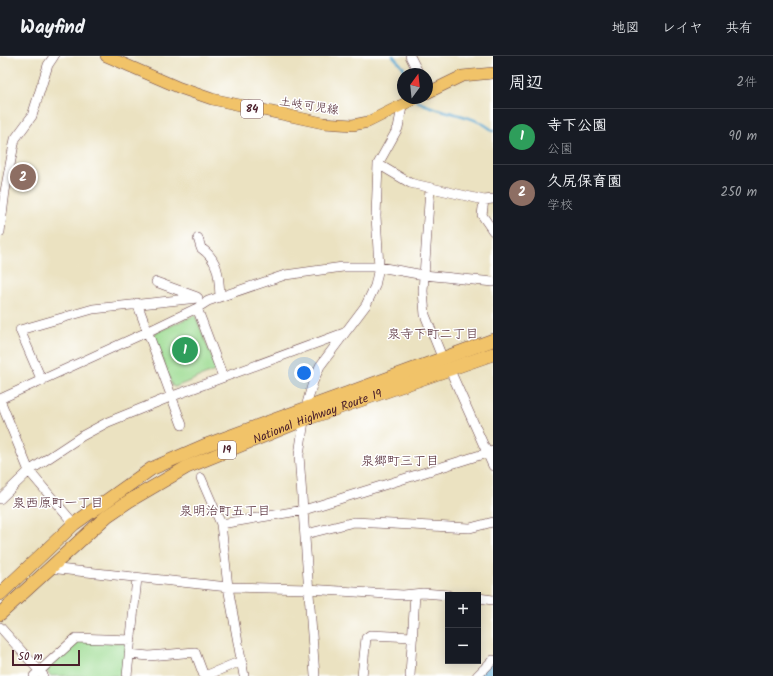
<!DOCTYPE html>
<html lang="ja">
<meta charset="utf-8">
<style>
body{margin:0;font-family:Kalam,"Klee One",sans-serif;background:#20242c;color:#f1f3f6}
.controls{position:absolute;right:12px;bottom:12px;display:grid;overflow:hidden;border-radius:0px;box-shadow:0 2px 10px #0003}
.controls button{width:36px;height:36px;display:grid;place-items:center;padding:0;border:0;border-bottom:1px solid #363941;background:#171b24;color:#f1f3f6;font:20px sans-serif}
.compass{position:absolute;left:397px;top:12px;width:36px;height:36px;border-radius:50%;background:#171b24;box-shadow:0 2px 10px #0003;rotate:15deg}
.scale{position:absolute;left:12px;bottom:10px;width:68px;box-sizing:border-box;padding-left:4px;border:2px solid #4a1f2b;border-top:0;font-size:11px;line-height:14px;white-space:nowrap;color:#4a1f2b;-webkit-text-stroke:3px #fff;paint-order:stroke}
.you{position:absolute;left:304px;top:317px;width:14px;height:14px;margin:-10px;border:3px solid #fff;border-radius:50%;background:#1a73e8;box-shadow:0 0 0 6px #1a73e833}
.badge{display:grid;place-items:center;width:26px;height:26px;border-radius:50%;background:#b45309;color:#fff;font-size:13px;font-weight:700}
.pin{position:absolute;translate:-50% -50%;border:2px solid #fff;box-shadow:0 1px 4px #0006}
.list{margin:0;padding:0;list-style:none}
h2{display:flex;justify-content:space-between;align-items:center;height:52px;margin:0;padding:0 16px;font-size:17px}
h2 small{font-size:13px;font-weight:400;color:#9ea1a6}
.list li{display:grid;grid-template-columns:26px 1fr auto;gap:12px;align-items:center;box-sizing:border-box;height:56px;padding:0 16px;border-top:1px solid #363941}
.list b{display:block;font-size:15px;white-space:nowrap}
.list p{margin:0;font-size:13px;white-space:nowrap;color:#9ea1a6}
.list em{font-size:13px;font-style:normal;color:#9ea1a6}
.map{position:relative;flex:none;width:493px;height:620px;overflow:hidden}
header{display:flex;align-items:center;gap:24px;box-sizing:border-box;height:56px;padding:0 20px;background:#171b24;border-bottom:1px solid #363941}
header strong{font-size:19px}
nav{display:flex;gap:22px;margin-inline-start:auto;font-size:14px}
main{display:flex}
aside{flex:1;background:#171b24}
.map>svg:first-child{display:block}
.green{fill:#9cdb91;stroke:#737d5e}
.lines{fill:none;stroke-linecap:round;stroke-linejoin:round}
.stream{stroke:#56a6d0;stroke-width:2.5}
.river{stroke:#56a6d0;stroke-width:16}
.minor-casing{stroke:#623c42;stroke-width:10}
.major-casing{stroke:#623c42;stroke-width:12}
.highway-casing{stroke:#623c42;stroke-width:14}
.minor{stroke:#fff;stroke-width:9}
.major{stroke:#f1c369;stroke-width:11}
.highway{stroke:#f1c369;stroke-width:13}
.labels{text-anchor:middle;dominant-baseline:central;stroke-width:3;stroke-linejoin:round;paint-order:stroke}
.shield{fill:#fff;stroke:#80626b;stroke-width:1}
.shield-label{font-size:11px;font-weight:bold;fill:#4a1f2b}
.street-label{font-size:12px;fill:#4a1f2b;stroke:#fff}
.neighbourhood-label{font-size:13px;fill:#4a1f2b;stroke:#fff}
</style>
<header>
<strong>Wayfind</strong>
<nav><a>地図</a><a>レイヤ</a><a>共有</a></nav>
</header>
<main>
<div class="map">
<svg width="493" height="620" viewBox="0 0 493 620">
<rect width="100%" height="100%" fill="#fff"/>
<filter id="ink" filterUnits="userSpaceOnUse"><feTurbulence type="fractalNoise" baseFrequency=".025" numOctaves="2"/><feDisplacementMap in="SourceGraphic" scale="8" xChannelSelector="R" yChannelSelector="G"/><feConvolveMatrix kernelMatrix="1 2 1 2 8 2 1 2 1" color-interpolation-filters="sRGB"/></filter>
<filter id="wash" filterUnits="userSpaceOnUse"><feTurbulence type="fractalNoise" baseFrequency=".012" numOctaves="4" result="noise"/><feDisplacementMap in="SourceGraphic" scale="16" xChannelSelector="R" yChannelSelector="G"/><feGaussianBlur stdDeviation="0.9" result="paint"/><feColorMatrix in="noise" values="0 0 0 0 0 0 0 0 0 0 0 0 0 0 0 0 0 1.4 0 .05"/><feComposite in="paint" operator="in"/></filter>
<g filter="url(#wash)">
<rect width="100%" height="100%" fill="#ebe2c1"/>
<!-- green -->
<path class="green" d="M 195,259 L 217,314 L 175,331 L 172,330 L 154,280 L 155,277 Z
M 77,585 L 127,587 L 125,620 L 50,620 L 47,615 L 47,611 Z"/>
<g class="lines">
<!-- stream -->
<path class="stream" d="M 393,0 L 403,11 L 406,18
M 417,45 C 440,58 473,57 493,75"/>
<!-- river -->
<path class="river" d="M 485,620 L 493,613"/>
</g>
</g>
<g filter="url(#ink)">
<g class="lines">
<!-- minor casing -->
<g class="minor-casing">
<path id="minor" d="M 410,0 L 419,18
M 378,108 L 410,127 L 484,144 L 493,143
M 430,132 L 423,235 L 425,259 L 442,301
M 484,144 L 482,159 L 493,175
M 0,176 L 5,135 L 15,83 L 32,60 L 48,9 L 54,0
M 198,182 L 201,192 C 219,204 219,221 220,241
M 156,226 L 197,241
M 137,247 L 182,369
M 197,252 L 223,321
M 449,312 L 493,410
M 42,325 L 20,274 L 93,253 L 198,242
M 0,343 L 147,276 L 197,252 L 208,245 L 285,219 L 343,211 L 379,211 L 424,219 L 493,226
M 0,344 L 29,415 L 74,468
M 201,422 L 221,468 L 228,531 L 244,620
M 0,443 L 29,415 L 82,380 L 108,366 L 170,341 L 344,277
M 221,468 L 304,454 L 493,395
M 306,478 L 354,466 L 470,472 L 493,466
M 49,512 L 228,531 L 308,533 L 403,539 L 423,537 L 448,539
M 478,542 L 493,544
M 0,571 L 43,619
M 129,598 L 149,600 L 195,596 L 204,620
M 34,620 L 76,582 L 131,584
M 127,620 L 137,522
M 205,620 L 241,605
M 315,620 L 299,399 L 306,351 L 313,326 L 320,310 L 366,249 L 375,230 L 379,211 L 376,160 L 378,108 L 398,72 L 402,51
M 362,620 L 366,582 L 370,579 L 413,581
M 410,620 L 415,538
M 477,620 L 493,604"/>
</g>
<!-- major casing -->
<g class="major-casing">
<path id="major" d="M 106,0 L 180,32 L 212,43 L 323,67 L 353,69 L 368,66 L 416,42
M 427,37 L 462,20 L 493,17"/>
</g>
<!-- highway casing -->
<g class="highway-casing">
<g id="highway">
<path d="M 0,538 L 74,468 L 151,413 L 206,389 L 493,284"/>
<path id="s1" d="M 0,558 L 107,460 L 129,445 L 187,411 L 303,364 L 493,298"/>
</g>
</g>
<!-- minor -->
<use href="#minor" class="minor"/>
<!-- major -->
<use href="#major" class="major"/>
<!-- highway -->
<use href="#highway" class="highway"/>
</g>
</g>
<g class="labels">
<!-- shield labels -->
<g class="shield">
<rect x="241" y="44" width="22" height="18" rx="3"/>
<rect x="218" y="385" width="18" height="18" rx="3"/>
</g>
<g class="shield-label">
<text x="252" y="53">84</text>
<text x="227" y="394">19</text>
</g>
<!-- street labels -->
<g class="street-label">
<text transform="translate(309 50) rotate(9)">土岐可児線</text>
<text stroke="none"><textPath href="#s1" startOffset="379">National Highway Route 19</textPath></text>
</g>
<!-- neighbourhood labels -->
<g class="neighbourhood-label">
<text x="433" y="278">泉寺下町二丁目</text>
<text x="400" y="405">泉郷町三丁目</text>
<text x="58" y="447">泉西原町一丁目</text>
<text x="225" y="455">泉明治町五丁目</text>
</g>
</g>
</svg>
<div class="controls">
<button>+</button>
<button>−</button>
</div>
<svg class="compass" viewBox="-18 -18 36 36"><path d="M0-13l5 13h-10z" fill="#e53935"/><path d="M0 13l5-13h-10z" fill="#9ea1a6"/></svg>
<div class="scale">50 m</div>
<div class="you"></div>
<div class="pin badge" style="left:185px;top:294px;background:#2e9e5b">1</div>
<div class="pin badge" style="left:23px;top:121px;background:#8d6e63">2</div>
</div>
<aside>
<h2>周辺<small>2件</small></h2>
<ul class="list">
<li><span class="badge" style="background:#2e9e5b">1</span><div><b>寺下公園</b><p>公園</p></div><em>90 m</em></li>
<li><span class="badge" style="background:#8d6e63">2</span><div><b>久尻保育園</b><p>学校</p></div><em>250 m</em></li>
</ul>
</aside>
</main>
